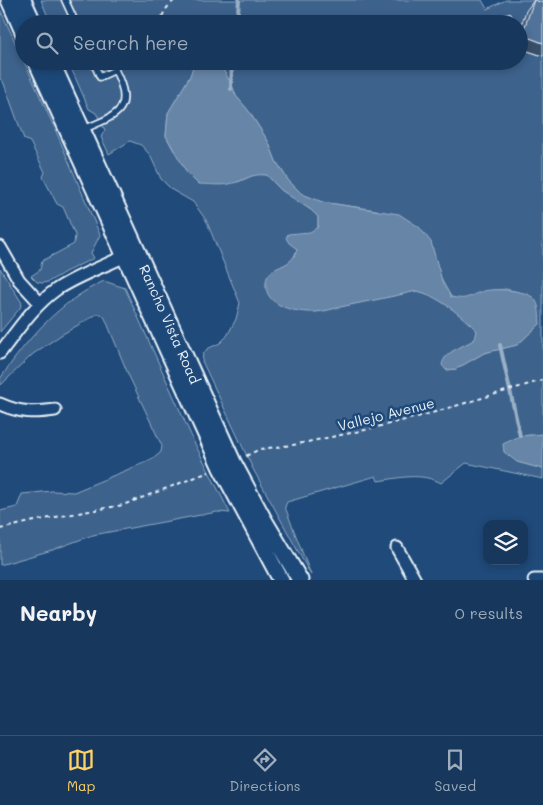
<!DOCTYPE html>
<style>
body{margin:0;font-family:Mali,sans-serif;background:#244365;color:#f1f3f6}
.controls{position:absolute;right:15px;bottom:15px;display:grid;overflow:hidden;border-radius:10px;box-shadow:0 2px 8px #0003}
.controls button{width:45px;height:45px;display:grid;place-items:center;padding:0;border:0;border-bottom:1px solid #365272;background:#17385c;color:#f1f3f6;font:25px sans-serif}
.list{margin:0;padding:0;list-style:none}
h2{display:flex;justify-content:space-between;align-items:center;height:65px;margin:0;padding:0 20px;font-size:21px}
h2 small{font-size:16px;font-weight:400;color:#9eacbb}
.icon{flex:none;width:28px;height:28px;fill:none;stroke:currentColor;stroke-width:2;stroke-linecap:round;stroke-linejoin:round}
.map{position:relative;flex:none;width:543px;height:580px;overflow:hidden}
.search{position:absolute;background:#17385c;box-shadow:0 2px 8px #0003;left:15px;right:15px;top:15px;height:55px;display:flex;align-items:center;gap:12px;box-sizing:border-box;padding:0 18px;border-radius:28px;color:#9eacbb;font-size:19px}
.sheet{height:155px;background:#17385c}
nav{display:flex;justify-content:space-around;align-items:center;box-sizing:border-box;height:70px;border-top:1px solid #365272;background:#17385c;font-size:14px;color:#9eacbb}
nav a{display:grid;justify-items:center;gap:2px}
nav .on{color:#ffd166}
.map>svg:first-child{display:block}
.green{fill:#3c628c;stroke:#92aac2}
.water{fill:#6685a7;stroke:#9ab0c7}
.lines{fill:none;stroke-linecap:round;stroke-linejoin:round}
.stream{stroke:#9ab0c7;stroke-width:4}
.service-casing{stroke:#e8f1f8;stroke-width:9}
.minor-casing{stroke:#e8f1f8;stroke-width:15}
.secondary-casing{stroke:#e8f1f8;stroke-width:19}
.path{stroke:#e8f1f8;stroke-width:2;stroke-dasharray:4 4;stroke-linecap:butt}
.service{stroke:#1f4a7a;stroke-width:5.5}
.minor{stroke:#1f4a7a;stroke-width:11}
.secondary{stroke:#1f4a7a;stroke-width:15}
.wall{fill:#466384;stroke:#e8f1f8}
.shaded-wall{fill:#39506b;stroke:#e8f1f8}
.building{fill:#517399;stroke:#e8f1f8}
.labels{text-anchor:middle;dominant-baseline:central;stroke-width:5;stroke-linejoin:round;paint-order:stroke}
.street-label{font-size:14px;fill:#e8f1f8;stroke:#1f4a7a}
</style>
<div class="map">
<svg width="543" height="580" viewBox="0 0 543 580">
<rect width="100%" height="100%" fill="#1f4a7a"/>
<filter id="ink" filterUnits="userSpaceOnUse"><feTurbulence type="fractalNoise" baseFrequency=".02" numOctaves="2"/><feDisplacementMap in="SourceGraphic" scale="10" xChannelSelector="R" yChannelSelector="G"/><feConvolveMatrix kernelMatrix="1 2 1 2 8 2 1 2 1" color-interpolation-filters="sRGB"/></filter>
<g filter="url(#ink)">
<!-- green -->
<path class="green" d="M 41,0 L 482,0 L 487,9 L 506,0 L 543,0 L 543,10 L 519,32 L 519,24 L 51,24 Z
M 0,9 L 55,129 L 100,235 L 91,253 L 94,258 L 65,272 L 48,282 L 42,283 L 37,282 L 31,276 L 40,270 L 42,261 L 74,244 L 75,235 L 63,207 L 57,204 L 43,177 L 45,172 L 30,142 L 24,139 L 3,81 L 0,79 Z
M 519,48 L 543,56 L 543,434 L 520,436 L 517,462 L 543,469 L 543,479 L 466,463 L 441,483 C 421,472 399,478 378,481 L 376,476 L 287,502 L 285,507 L 311,575 L 253,469 L 202,361 L 203,354 L 207,349 L 220,343 L 227,336 L 236,319 L 240,303 L 206,220 L 193,202 L 172,190 L 161,179 L 150,155 L 141,145 L 130,141 L 109,154 L 101,137 L 105,130 L 96,113 L 89,109 L 68,61 L 195,61 L 190,76 L 168,113 L 166,136 L 174,151 L 238,182 L 256,174 L 267,175 L 281,190 L 311,210 L 318,216 L 318,227 L 293,245 L 297,249 C 294,263 283,266 272,271 L 315,312 L 416,291 C 435,293 464,317 477,331 L 476,339 L 450,353 L 446,370 L 456,369 L 484,353 L 517,345 L 540,324 L 527,294 L 506,289 L 484,291 L 463,300 L 451,297 L 442,281 L 436,262 L 377,210 L 322,202 L 302,194 L 288,180 L 276,161 L 268,141 L 248,110 L 236,96 L 232,85 L 218,61 L 519,61 Z
M 0,268 L 22,303 L 20,308 L 0,332 Z
M 104,281 L 125,288 L 195,444 L 230,513 L 217,512 L 93,535 L 52,550 L 0,565 L 0,511 L 17,507 L 22,494 L 52,491 L 74,492 L 153,459 L 161,452 L 162,446 L 128,374 L 105,318 L 101,314 L 97,314 L 61,335 L 33,354 L 1,385 L 0,379 C 27,339 59,302 104,281 Z"/>
<!-- water -->
<path class="water" d="M 195,61 L 218,61 L 232,85 L 236,96 L 248,110 L 268,141 L 276,161 L 288,180 L 302,194 L 322,202 L 399,214 L 419,227 L 431,242 L 442,281 L 451,297 C 470,301 468,295 484,291 C 496,288 531,290 536,301 C 540,307 539,317 540,324 L 517,345 L 484,353 L 456,369 L 446,370 L 442,365 C 444,351 465,346 475,339 L 477,331 C 464,317 434,293 416,291 C 392,297 368,301 345,306 C 335,308 324,312 315,312 C 296,313 263,306 266,282 C 268,263 292,271 297,249 L 289,243 L 286,238 L 288,234 L 310,232 L 318,227 L 318,217 L 311,210 L 281,190 L 267,175 C 249,173 246,181 229,184 C 219,186 208,184 198,184 L 187,173 L 166,136 L 168,113 L 190,76 Z
M 543,434 L 543,469 L 517,462 L 504,452 L 503,444 L 520,436 Z"/>
<g class="lines">
<!-- stream -->
<path class="stream" d="M 237,24 L 239,0
M 231,89 L 232,61
M 500,345 L 520,436"/>
<!-- service casing -->
<g class="service-casing">
<path id="service" d="M 65,0 L 76,24
M 84,129 C 118,115 135,110 115,70 L 100,77 L 93,61"/>
</g>
<!-- minor casing -->
<g class="minor-casing">
<path id="minor" d="M 0,247 L 19,280 L 40,303
M 0,353 C 17,331 33,306 57,289 C 80,274 106,266 131,253
M 0,404 C 20,413 34,413 55,410
M 397,548 L 415,580
M 534,580 L 543,580"/>
</g>
<!-- secondary casing -->
<g class="secondary-casing">
<path id="secondary" d="M 9,0 L 24,34
M 23,0 L 34,24
M 36,61 L 221,468 L 281,580
M 51,61 L 233,462 L 263,518 L 300,580"/>
</g>
<!-- path -->
<path class="path" d="M 160,24 C 162,14 167,6 175,0
M 134,62 L 135,61
M 246,456 L 260,449 L 293,445 L 365,430 L 425,415 L 543,380
M 0,529 L 39,520 L 123,505 L 209,472"/>
<!-- service -->
<use href="#service" class="service"/>
<!-- minor -->
<use href="#minor" class="minor"/>
<!-- secondary -->
<use href="#secondary" class="secondary"/>
</g>
<!-- wall -->
<path class="wall" d="M 534,0 L 543,56 L 519,48 L 519,31 L 526,11 Z"/>
<!-- shaded-wall -->
<path class="shaded-wall" d="M 522,35 L 543,43 L 543,56 L 519,48 L 519,39 Z"/>
<!-- building -->
<path class="building" d="M 534,0 L 543,3 L 543,43 L 522,35 Z
M 510,12 L 515,23 L 513,24 L 486,24 Z"/>
</g>
<g class="labels">
<!-- street labels -->
<g class="street-label">
<text transform="translate(170 324) rotate(66)">Rancho Vista Road</text>
<text transform="translate(386 414) rotate(-14)">Vallejo Avenue</text>
</g>
</g>
</svg>
<div class="controls">
<button><svg class="icon" aria-label="layers" viewBox="0 0 24 24"><path d="M12 4l9 5-9 5-9-5zM3 14l9 5 9-5"/></svg></button>
</div>
<div class="search"><svg class="icon" aria-label="search" viewBox="0 0 24 24"><circle cx="10" cy="10" r="6"/><path d="M15 15l6 6"/></svg>Search here</div>
</div>
<section class="sheet">
<h2>Nearby<small>0 results</small></h2>
<ul class="list">
</ul>
</section>
<nav>
<a class="on"><svg class="icon" aria-label="map" viewBox="0 0 24 24"><path d="M3 6l6-2 6 2 6-2v14l-6 2-6-2-6 2zM9 4v14M15 6v14"/></svg>Map</a>
<a><svg class="icon" aria-label="directions" viewBox="0 0 24 24"><path d="M12 3l9 9-9 9-9-9zM9 14v-3h6M13 9l2 2-2 2"/></svg>Directions</a>
<a><svg class="icon" aria-label="saved" viewBox="0 0 24 24"><path d="M7 4h10v16l-5-4-5 4z"/></svg>Saved</a>
</nav>
